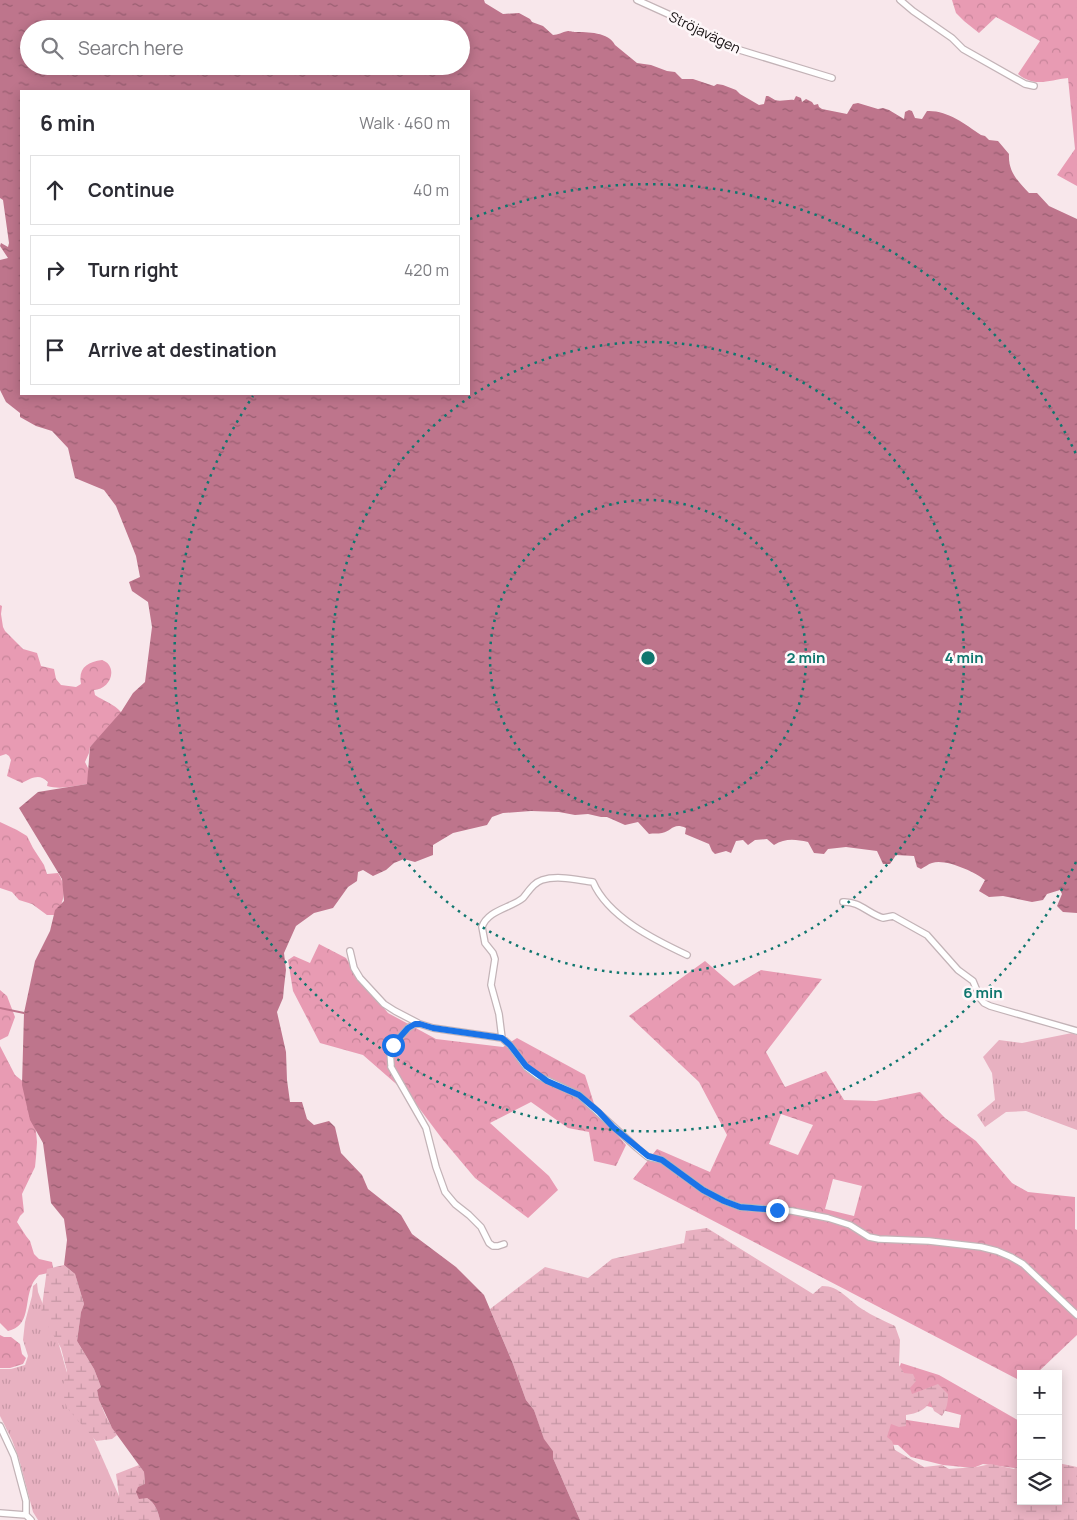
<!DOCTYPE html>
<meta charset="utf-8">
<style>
body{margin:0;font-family:Manrope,sans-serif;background:#f2f2f3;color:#2b2b33}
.controls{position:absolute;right:15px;bottom:15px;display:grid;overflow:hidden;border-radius:0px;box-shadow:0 2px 12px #0003}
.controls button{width:45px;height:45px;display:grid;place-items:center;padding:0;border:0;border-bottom:1px solid #e1e1e2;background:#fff;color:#2b2b33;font:25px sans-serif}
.stop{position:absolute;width:15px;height:15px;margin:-11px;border:4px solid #1a73e8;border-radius:50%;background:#fff}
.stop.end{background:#1a73e8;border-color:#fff;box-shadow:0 1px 5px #0008}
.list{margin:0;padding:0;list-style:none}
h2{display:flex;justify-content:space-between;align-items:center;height:65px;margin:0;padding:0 20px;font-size:21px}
h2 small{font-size:16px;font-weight:400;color:#7c7c81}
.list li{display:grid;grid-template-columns:32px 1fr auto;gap:15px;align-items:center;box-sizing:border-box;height:70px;margin:0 10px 10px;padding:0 10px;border:1px solid #e1e1e2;border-radius:0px}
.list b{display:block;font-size:19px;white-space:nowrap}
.list em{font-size:16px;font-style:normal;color:#7c7c81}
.icon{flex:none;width:28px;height:28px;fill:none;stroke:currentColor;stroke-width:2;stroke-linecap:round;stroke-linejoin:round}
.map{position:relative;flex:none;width:1077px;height:1520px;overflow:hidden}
.search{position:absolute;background:#fff;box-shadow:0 2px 12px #0003;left:20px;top:20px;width:450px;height:55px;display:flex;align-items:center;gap:12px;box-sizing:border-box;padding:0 18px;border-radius:28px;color:#7c7c81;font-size:19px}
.panel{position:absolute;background:#fff;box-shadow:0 2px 12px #0003;left:20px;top:90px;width:450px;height:305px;border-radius:0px}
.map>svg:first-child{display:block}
.grass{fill:url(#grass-tufts)}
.forest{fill:url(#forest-crowns);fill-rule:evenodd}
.wetland{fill:url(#wetland-marsh)}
.water{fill:url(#water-ripples);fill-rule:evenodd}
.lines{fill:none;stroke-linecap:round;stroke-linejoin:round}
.stream{stroke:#be758c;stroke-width:2}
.street-casing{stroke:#c3b3b7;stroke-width:8}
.street{stroke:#fff;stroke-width:5.5}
.route{stroke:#1a73e8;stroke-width:6}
.ring{fill:none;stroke:#0f766e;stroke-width:2.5;stroke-dasharray:2.5 5}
.labels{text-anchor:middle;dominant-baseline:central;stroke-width:5;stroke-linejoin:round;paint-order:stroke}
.street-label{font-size:14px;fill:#130e0f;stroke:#fef7f9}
.centre{fill:#0f766e;stroke:#fef7f9;stroke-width:2.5}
.ring-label{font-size:15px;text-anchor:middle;font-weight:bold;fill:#0f766e;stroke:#fef7f9;stroke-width:5;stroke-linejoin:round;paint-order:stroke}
</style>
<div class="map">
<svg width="1077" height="1520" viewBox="0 0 1077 1520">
<defs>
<pattern id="grass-tufts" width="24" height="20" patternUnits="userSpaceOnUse" patternTransform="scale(1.25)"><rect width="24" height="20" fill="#e8b1c1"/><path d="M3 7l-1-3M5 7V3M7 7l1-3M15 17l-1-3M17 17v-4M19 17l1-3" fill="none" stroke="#c697a5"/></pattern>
<pattern id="forest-crowns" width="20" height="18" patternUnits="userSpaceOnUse" patternTransform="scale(1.25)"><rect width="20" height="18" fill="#e89bb3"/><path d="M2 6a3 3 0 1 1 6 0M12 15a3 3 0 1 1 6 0" fill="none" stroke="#c68499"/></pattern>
<pattern id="wetland-marsh" width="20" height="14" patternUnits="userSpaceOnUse" patternTransform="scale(1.25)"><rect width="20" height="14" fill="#e8b1c1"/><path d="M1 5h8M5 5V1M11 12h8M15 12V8" fill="none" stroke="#c697a5"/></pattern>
<pattern id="water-ripples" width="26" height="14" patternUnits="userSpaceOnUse" patternTransform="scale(1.25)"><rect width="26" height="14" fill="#be758c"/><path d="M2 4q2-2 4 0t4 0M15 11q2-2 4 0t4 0" fill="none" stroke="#995e71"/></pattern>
</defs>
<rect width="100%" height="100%" fill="#f8e7eb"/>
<!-- grass -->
<path class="grass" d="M 1072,1033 L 1077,1035 L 1077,1130 L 1026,1111 L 1006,1112 L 985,1127 L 977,1115 L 995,1100 L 992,1073 L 983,1057 L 999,1040 L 1022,1043 Z
M 37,1283 L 38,1292 L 59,1345 L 76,1404 L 94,1439 L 122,1503 L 128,1520 L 38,1520 L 33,1512 L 19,1459 L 12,1440 L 0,1416 L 0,1369 L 11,1369 L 25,1365 L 28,1356 L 23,1340 L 25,1322 L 32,1296 L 33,1286 Z"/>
<!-- forest -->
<path class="forest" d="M 952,0 L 1077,0 L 1077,186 L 1057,175 L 1075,149 L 1068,78 C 1049,80 1035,88 1018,74 L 1040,41 L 996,17 L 979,33 L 964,21 L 956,13 Z
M 0,605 L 2,606 L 1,614 L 3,627 L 5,631 L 23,649 L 37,653 L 41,666 L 54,669 L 56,679 L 61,685 L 76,687 L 81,684 C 78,668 87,662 102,660 C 104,661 107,662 109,665 C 116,676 106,690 94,690 L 95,695 C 104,701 114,704 121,712 L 119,718 L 90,747 L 89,753 L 85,762 L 88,768 L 90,779 L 87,784 C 73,786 61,790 47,786 L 48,782 C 39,773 32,778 22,783 L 7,776 L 11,760 L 9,756 L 6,754 L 0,756 Z
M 0,822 L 17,830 L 27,836 L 33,848 L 44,865 L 47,874 L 58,873 C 68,888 64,901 56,915 L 47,915 L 32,904 L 19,900 L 12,892 L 0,888 Z
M 319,944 L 346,958 L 357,976 L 388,1013 L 436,1039 L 503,1047 L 517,1038 L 585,1075 L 596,1110 L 626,1145 L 616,1166 L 594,1161 L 589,1132 L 568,1128 L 531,1102 L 490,1123 L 549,1176 L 558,1190 L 528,1218 L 475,1178 L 443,1140 L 410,1096 L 363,1055 L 320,1043 L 293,991 L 288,960 L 294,956 L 310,963 Z
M 705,961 L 734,986 L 761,970 L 822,979 L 766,1052 L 785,1087 L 826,1071 L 844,1100 L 876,1101 L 920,1092 L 945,1118 L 976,1141 L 1012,1183 L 1028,1192 L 1075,1197 L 1075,1229 L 1077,1230 L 1077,1335 L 1036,1374 L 1021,1374 L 1021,1381 L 633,1179 L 657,1149 L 710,1172 L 727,1135 L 699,1082 L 629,1016 ZM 781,1114 L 813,1125 L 798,1155 L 769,1144 ZM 833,1179 L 862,1186 L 854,1216 L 825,1209 Z
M 0,990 L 7,996 L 15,1017 L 8,1036 L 0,1040 Z
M 0,1046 L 15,1075 L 25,1083 L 35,1121 L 37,1142 L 36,1157 L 35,1167 L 22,1194 L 24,1212 L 20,1216 L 17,1222 L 26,1236 L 30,1241 L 34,1254 L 39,1259 L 52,1262 L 53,1268 L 48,1273 L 39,1275 C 36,1278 33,1282 32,1285 C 24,1302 31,1326 8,1331 L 0,1323 Z
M 0,1335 L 4,1337 L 11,1337 L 20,1344 L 22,1354 L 26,1358 L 23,1364 L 10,1368 L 0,1368 Z
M 901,1363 L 939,1375 L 1021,1422 L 1021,1469 L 983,1464 L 973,1468 L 943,1465 L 911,1457 L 898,1445 L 878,1444 L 890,1422 L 907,1420 L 959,1428 L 961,1415 L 904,1400 L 895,1380 Z"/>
<!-- wetland -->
<path class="wetland" d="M 707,1228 L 813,1294 L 822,1286 C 840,1286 848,1300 862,1309 C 873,1316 884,1321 895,1326 L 900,1340 L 899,1365 L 904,1373 L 913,1374 L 916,1381 L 910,1388 L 912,1394 L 938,1384 L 948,1394 C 948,1403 947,1408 942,1416 L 934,1411 L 930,1401 C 925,1411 917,1413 906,1415 L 906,1426 L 899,1427 L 891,1424 L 887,1437 L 892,1441 L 895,1450 L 924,1467 L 942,1465 L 949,1469 L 976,1467 L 991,1464 L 1014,1469 L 1019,1464 L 1021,1465 L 1021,1501 L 1058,1501 L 1058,1463 L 1077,1467 L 1077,1520 L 580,1520 L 553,1458 L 553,1451 L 544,1440 L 534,1410 L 526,1400 L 513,1364 L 490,1309 L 545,1267 L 588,1278 L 612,1259 L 684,1243 L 686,1231 Z
M 64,1265 L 75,1274 L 84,1304 L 81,1312 L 77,1341 L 94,1369 L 101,1387 L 97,1390 C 100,1406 108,1422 117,1435 L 112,1439 L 96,1441 L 67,1408 L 62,1389 L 67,1371 L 61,1348 L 41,1314 L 47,1269 Z
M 139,1465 L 144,1472 L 145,1484 L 147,1498 C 155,1503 158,1511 160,1520 L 118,1520 L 115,1510 L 119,1496 L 116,1474 Z"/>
<!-- water -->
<path class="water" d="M 0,0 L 484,0 L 485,3 L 503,14 L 519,13 L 530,19 L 532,22 L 543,26 L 553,35 C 558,35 562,32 568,31 C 569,31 574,32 575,32 C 587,32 609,32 615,45 L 637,63 L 651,65 L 667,71 L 675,72 L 682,79 L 693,79 L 714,86 L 717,84 L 723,85 L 736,90 L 740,94 L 759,105 L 764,104 L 766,96 L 768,96 C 770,97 772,98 775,100 C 781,102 788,99 794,100 L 796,96 L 801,98 L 802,102 L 806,99 L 812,102 L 814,105 L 818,104 L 819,107 L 822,109 L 847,114 L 853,104 L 858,103 L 878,109 L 883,108 L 889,110 L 904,119 L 905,112 L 909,110 L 912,111 L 915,118 L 922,119 L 927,111 C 947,110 965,124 981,135 L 985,136 L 989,140 L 998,141 L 1009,154 C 1008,172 1018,181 1029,193 L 1037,193 L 1049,206 L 1077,219 L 1077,913 L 1063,912 L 1057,906 L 1062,894 L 1060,890 L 1047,894 L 1043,900 L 1032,902 L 1003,896 L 989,897 L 979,891 L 985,880 C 975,872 945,858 932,863 C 928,864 925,867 921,869 L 917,867 L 914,856 L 896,855 L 890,864 L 883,864 L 877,851 L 846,847 L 828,849 L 824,854 L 814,853 L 808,842 C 795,839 785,838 774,845 L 767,839 L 755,840 L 748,845 L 743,840 L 736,841 L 731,853 L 726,851 L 715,854 L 712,851 L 709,844 L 685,834 L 686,828 C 673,822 672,831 662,833 C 658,834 653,833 649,834 L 638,822 L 625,825 L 607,817 L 601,817 L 588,814 L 575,815 L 559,812 L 531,811 L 503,813 L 492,817 L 487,825 L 453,833 L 433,845 L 433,855 L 415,862 L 404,859 L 394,863 L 386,870 L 373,876 L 363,870 L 358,872 L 357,881 L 348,887 L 333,908 L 314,913 L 296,926 L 284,953 L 286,970 L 284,987 L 283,998 L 277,1012 L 286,1052 L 287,1080 L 290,1102 L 302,1102 L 307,1119 L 314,1125 L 329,1121 L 335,1127 L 341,1153 L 362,1175 L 368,1189 L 401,1215 L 412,1234 L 456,1267 L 484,1295 L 513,1364 L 526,1400 L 534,1410 L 544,1439 L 553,1451 L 553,1458 L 580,1520 L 160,1520 C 158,1511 155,1503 147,1498 L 139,1499 L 136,1492 L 138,1487 L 145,1484 L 144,1472 L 112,1428 L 99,1400 L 97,1390 L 101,1387 L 94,1369 L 77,1341 L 81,1312 L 84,1304 L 75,1274 L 64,1265 L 67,1240 L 64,1219 L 51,1203 L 43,1143 L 30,1120 L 22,1085 L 24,1013 L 35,961 L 50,931 L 55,910 L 64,901 L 62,879 L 19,808 L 38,792 L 87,784 L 90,747 L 121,712 L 133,693 L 145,682 L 152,627 L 148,602 L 132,591 L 129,582 L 140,577 L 136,556 L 116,506 L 104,490 L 75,478 L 68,448 L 52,431 L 36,426 L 20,417 L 20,413 L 6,402 L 0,390 L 0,260 L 8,258 L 0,246 L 1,243 L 8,247 L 9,243 L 3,200 L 0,198 ZM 29,29 L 461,29 L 461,66 L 29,66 ZM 21,91 L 469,91 L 469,394 L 21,394 Z"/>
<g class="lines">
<!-- stream -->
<path class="stream" d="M 0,1008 L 24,1013"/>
<!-- street casing -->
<g class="street-casing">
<path id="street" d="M 637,0 L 679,19 L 730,47 L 832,78
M 900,0 L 913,11 L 952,38 L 963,49 L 1025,84 L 1034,86
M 843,902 C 859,901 869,914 883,918 L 893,916 L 927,935 L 958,970 L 973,981 L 980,998 L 984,1003 L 990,1006 L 1077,1031
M 350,951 L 354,968 L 360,978 L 384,1004 L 395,1011 L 418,1023
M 502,1038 L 499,1014 L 491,985 L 495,959 L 493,953 L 485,943 L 482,927 C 488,910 511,908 523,898 C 529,891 533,883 542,880 C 558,875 577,880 593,882 C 608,917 655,940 687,955
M 391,1065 L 390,1052 L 393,1045 L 408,1028 L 415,1024 L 420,1024 L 433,1028 L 502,1038 L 510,1045 L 526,1067 L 538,1076 L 579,1095 L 637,1148 L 648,1157 L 662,1160 L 703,1190 L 724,1201 L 740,1207 L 792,1211 L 828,1218 L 850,1225 L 869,1237 L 879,1239 L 929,1241 L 981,1247 L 997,1251 L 1011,1257 L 1023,1264 L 1077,1315
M 391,1067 L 426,1128 L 436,1167 L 445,1192 L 455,1204 L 469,1215 L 481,1227 L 489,1243 L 493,1246 L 498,1246 L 504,1244
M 0,1426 L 14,1456 L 26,1501 L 26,1515 L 31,1520
M 0,1513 L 26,1515"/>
</g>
<!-- street -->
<use href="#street" class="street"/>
</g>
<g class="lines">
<!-- route -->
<path class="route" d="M 393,1045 L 408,1028 L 415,1024 L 420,1024 L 433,1028 L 502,1038 L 510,1045 L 526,1066 L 547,1081 L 579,1095 L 599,1112 L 613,1127 L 648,1156 L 662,1160 L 703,1190 L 724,1201 L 740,1207 L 777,1210"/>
</g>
<!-- distance rings -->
<g class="ring">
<circle cx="648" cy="658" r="158"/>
<circle cx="648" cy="658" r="316"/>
<path d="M1076 862A474 474 0 1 1 253 396M470 219A474 474 0 0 1 1076 454"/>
</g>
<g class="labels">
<!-- street labels -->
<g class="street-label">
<text transform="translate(705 32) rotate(26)">Ströjavägen</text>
</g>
</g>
<circle cx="648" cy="658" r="8" class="centre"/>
<g class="ring-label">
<text x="806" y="663">2 min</text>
<text x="964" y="663">4 min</text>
<text x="983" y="998">6 min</text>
</g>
</svg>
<div class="controls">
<button>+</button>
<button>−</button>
<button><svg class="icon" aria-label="layers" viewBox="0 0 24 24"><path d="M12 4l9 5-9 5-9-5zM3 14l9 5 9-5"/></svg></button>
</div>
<div class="stop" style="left:393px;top:1045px"></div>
<div class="stop end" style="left:777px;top:1210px"></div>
<div class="search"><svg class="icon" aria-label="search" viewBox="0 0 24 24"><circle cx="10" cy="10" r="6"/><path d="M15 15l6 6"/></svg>Search here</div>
<section class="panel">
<h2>6 min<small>Walk · 460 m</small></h2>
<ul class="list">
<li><svg class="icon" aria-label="ahead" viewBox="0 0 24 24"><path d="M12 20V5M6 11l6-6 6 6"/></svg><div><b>Continue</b></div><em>40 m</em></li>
<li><svg class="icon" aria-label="right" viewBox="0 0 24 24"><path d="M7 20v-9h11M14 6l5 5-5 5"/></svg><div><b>Turn right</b></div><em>420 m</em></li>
<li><svg class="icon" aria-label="arrive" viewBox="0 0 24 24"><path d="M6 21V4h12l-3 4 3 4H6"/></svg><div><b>Arrive at destination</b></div></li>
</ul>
</section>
</div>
